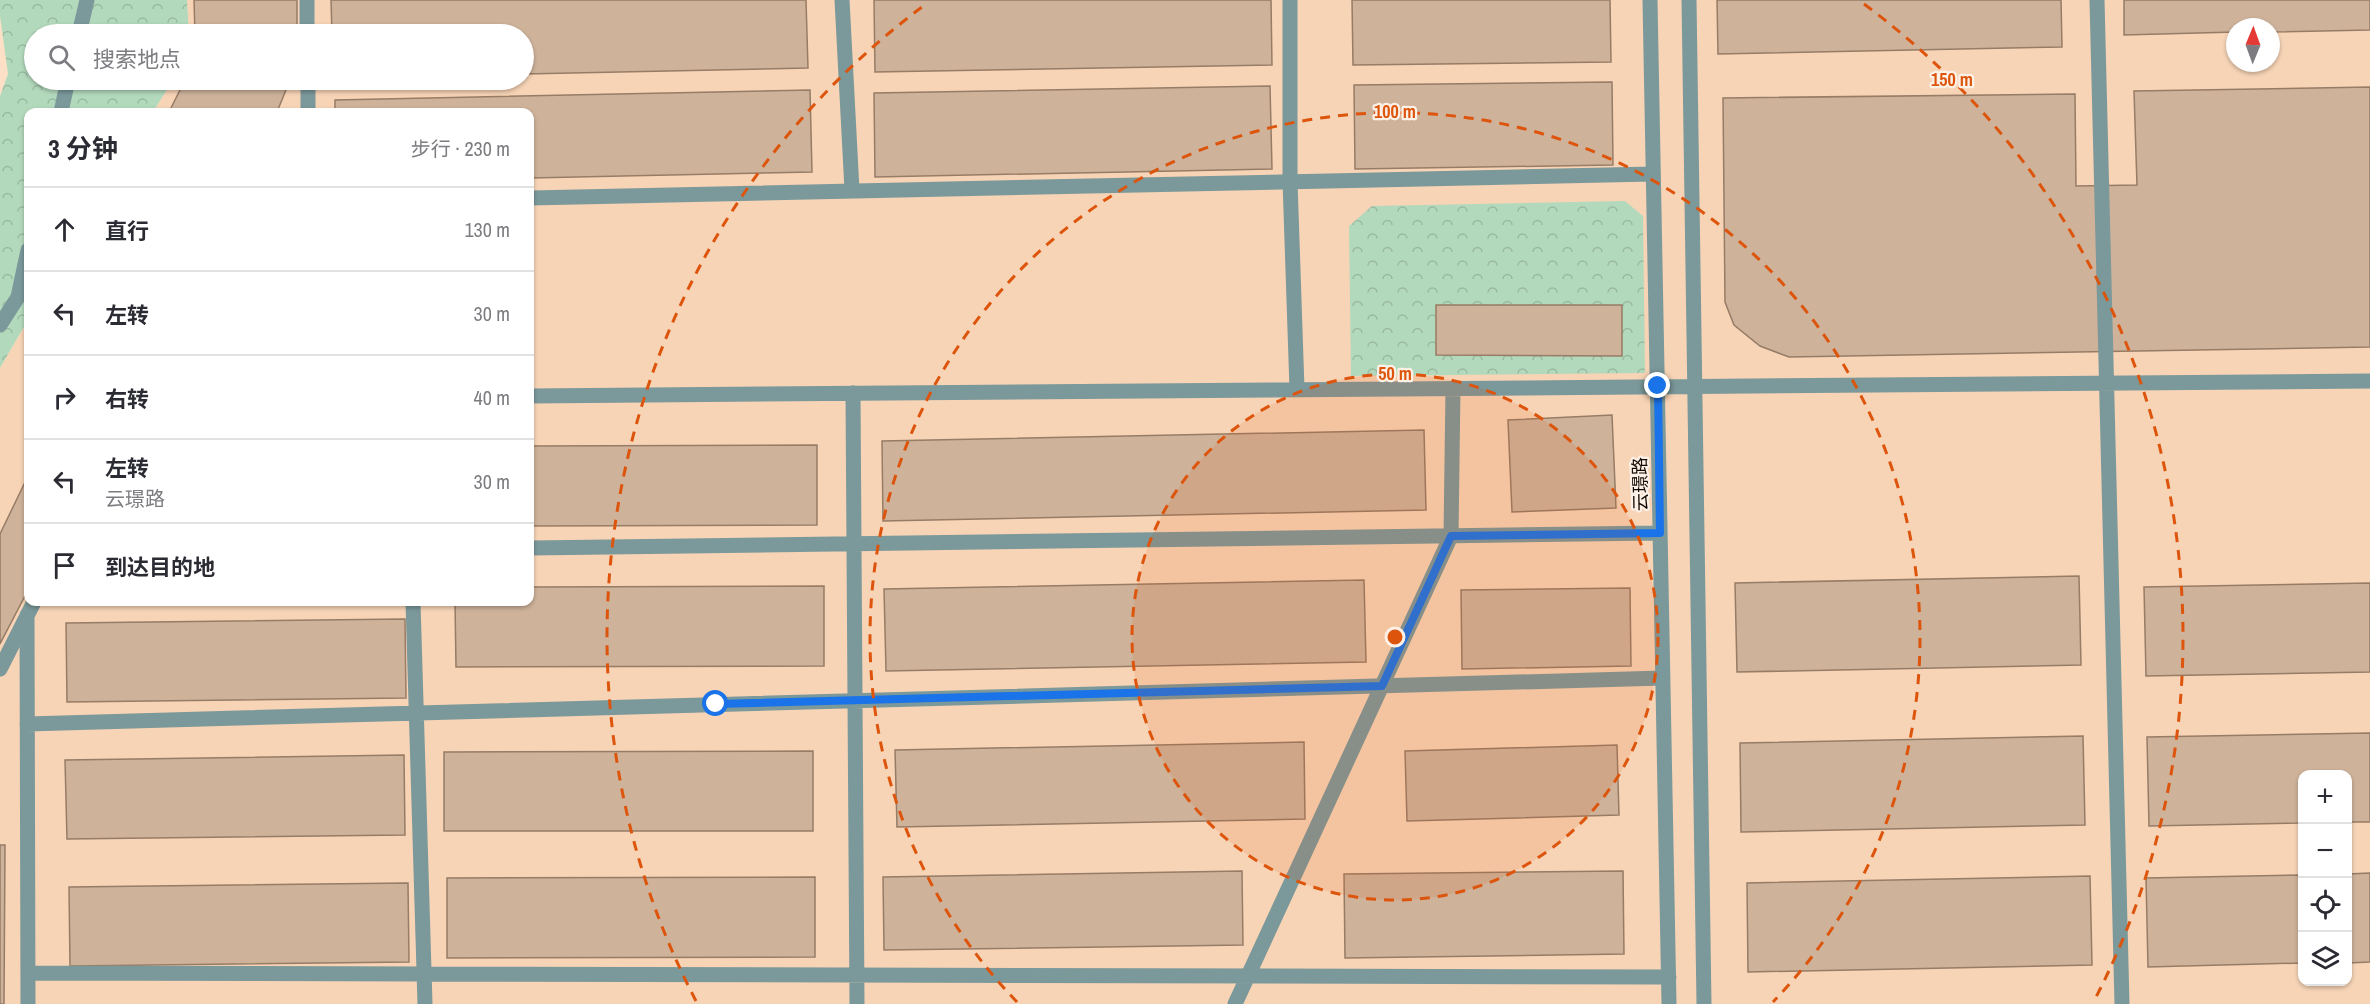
<!DOCTYPE html>
<html lang="zh">
<meta charset="utf-8">
<style>
body{margin:0;font-family:"Archivo Narrow","Noto Sans SC",sans-serif;background:#f7f7f7;color:#2b2b33}
.controls{position:absolute;right:18px;bottom:18px;display:grid;overflow:hidden;border-radius:12px;box-shadow:0 2px 4px #0004}
.controls button{width:54px;height:54px;display:grid;place-items:center;padding:0;border:0;border-bottom:2px solid #e1e1e2;background:#fff;color:#2b2b33;font:30px sans-serif}
.compass{position:absolute;left:2226px;top:18px;width:54px;height:54px;border-radius:50%;background:#fff;box-shadow:0 2px 4px #0004;rotate:1deg}
.stop{position:absolute;width:18px;height:18px;margin:-14px;border:4px solid #1a73e8;border-radius:50%;background:#fff}
.stop.end{background:#1a73e8;border-color:#fff;box-shadow:0 2px 6px #0008}
.list{margin:0;padding:0;list-style:none}
h2{display:flex;justify-content:space-between;align-items:center;height:78px;margin:0;padding:0 24px;font-size:26px}
h2 small{font-size:20px;font-weight:400;color:#7c7c81}
.list li{display:grid;grid-template-columns:39px 1fr auto;gap:18px;align-items:center;box-sizing:border-box;height:84px;padding:0 24px;border-top:2px solid #e1e1e2}
.list b{display:block;font-size:22px;white-space:nowrap}
.list p{margin:0;font-size:20px;white-space:nowrap;color:#7c7c81}
.list em{font-size:20px;font-style:normal;color:#7c7c81}
.icon{flex:none;width:33px;height:33px;fill:none;stroke:currentColor;stroke-width:2;stroke-linecap:round;stroke-linejoin:round}
.map{position:relative;flex:none;width:2370px;height:1004px;overflow:hidden}
.search{position:absolute;background:#fff;box-shadow:0 2px 4px #0004;left:24px;top:24px;width:510px;height:66px;display:flex;align-items:center;gap:15px;box-sizing:border-box;padding:0 21px;border-radius:33px;color:#7c7c81;font-size:22px}
.panel{position:absolute;background:#fff;box-shadow:0 2px 4px #0004;left:24px;top:108px;width:510px;height:498px;border-radius:12px}
.map>svg:first-child{display:block}
.built{fill:#f7d4b6;fill-rule:evenodd}
.park{fill:url(#park-crowns)}
.building{fill:#ceb29a;stroke:#977c66;stroke-width:1.5}
.lines{fill:none;stroke-linecap:round;stroke-linejoin:round}
.minor{stroke:#7b989a;stroke-width:15}
.route{stroke:#1a73e8;stroke-width:8}
.ring{fill:none;stroke:#dd550c;stroke-width:3;stroke-dasharray:10 8}
.labels{text-anchor:middle;dominant-baseline:central;stroke-width:4.5;stroke-linejoin:round;paint-order:stroke}
.street-label{font-size:18px;fill:#130a03;stroke:#fdf1e7}
.centre{fill:#dd550c;stroke:#fdf1e7;stroke-width:3}
.ring-label{font-size:18px;text-anchor:middle;font-weight:bold;fill:#dd550c;stroke:#fdf1e7;stroke-width:4.5;stroke-linejoin:round;paint-order:stroke}
</style>
<div class="map">
<svg width="2370" height="1004" viewBox="0 0 2370 1004">
<defs>
<pattern id="park-crowns" width="20" height="18" patternUnits="userSpaceOnUse" patternTransform="scale(1.5)"><rect width="20" height="18" fill="#b3d9bc"/><path d="M2 6a3 3 0 1 1 6 0M12 15a3 3 0 1 1 6 0" fill="none" stroke="#99b9a0"/></pattern>
</defs>
<rect width="100%" height="100%" fill="#fee0c7"/>
<!-- built -->
<path class="built" d="M 187,0 L 2370,0 L 2370,1004 L 0,1004 L 0,368 L 28,321 L 28,602 L 530,602 L 530,112 L 153,112 L 173,80 L 524,80 L 524,34 L 189,34 ZM 2235,27 L 2271,27 L 2271,63 L 2235,63 ZM 2302,774 L 2348,774 L 2348,982 L 2302,982 Z"/>
<!-- park -->
<path class="park" d="M 0,0 L 187,0 L 189,34 L 34,34 L 34,80 L 173,80 L 153,112 L 28,112 L 28,320 L 0,368 L 0,96 L 8,74 L 0,16 Z
M 1625,201 L 1643,216 L 1645,373 L 1351,376 L 1349,226 L 1372,206 Z"/>
<!-- building -->
<path class="building" d="M 194,0 L 297,0 L 297,34 L 195,34 Z
M 331,0 L 806,0 L 808,68 L 524,74 L 524,34 L 332,34 Z
M 874,0 L 1271,0 L 1272,65 L 875,72 Z
M 1352,0 L 1610,0 L 1611,62 L 1353,65 Z
M 1717,0 L 2061,0 L 2062,47 L 1718,54 Z
M 2124,0 L 2370,0 L 2370,30 L 2271,32 L 2271,27 L 2235,27 L 2235,32 L 2124,35 Z
M 185,80 L 290,80 L 277,112 L 169,112 Z
M 1612,82 L 1613,165 L 1355,169 L 1354,85 Z
M 1270,86 L 1272,169 L 875,177 L 874,93 Z
M 2370,87 L 2370,347 L 1789,357 L 1760,346 L 1734,325 L 1725,302 L 1723,98 L 2075,94 L 2076,186 L 2137,185 L 2134,91 Z
M 810,90 L 812,172 L 530,178 L 530,112 L 335,112 L 335,100 Z
M 1436,305 L 1622,305 L 1622,356 L 1436,355 Z
M 1612,415 L 1616,508 L 1512,512 L 1508,420 Z
M 1424,430 L 1426,510 L 883,521 L 882,441 Z
M 817,445 L 817,525 L 530,526 L 530,446 Z
M 28,476 L 28,590 L 0,644 L 0,534 Z
M 2079,576 L 2081,665 L 1737,672 L 1735,583 Z
M 1364,580 L 1366,662 L 886,671 L 884,589 Z
M 2370,583 L 2370,672 L 2146,676 L 2144,587 Z
M 824,586 L 824,666 L 456,667 L 455,602 L 530,602 L 530,587 Z
M 1630,588 L 1631,666 L 1462,669 L 1461,590 Z
M 405,619 L 406,698 L 67,702 L 66,623 Z
M 2370,733 L 2370,822 L 2348,822 L 2348,774 L 2302,774 L 2302,823 L 2149,826 L 2147,737 Z
M 2083,736 L 2085,825 L 1741,832 L 1740,743 Z
M 1304,742 L 1305,819 L 897,827 L 895,750 Z
M 1617,745 L 1619,815 L 1407,821 L 1405,751 Z
M 813,751 L 813,831 L 444,831 L 444,752 Z
M 404,755 L 405,835 L 67,839 L 65,760 Z
M 0,845 L 5,845 L 4,1004 L 0,1004 Z
M 1242,871 L 1243,945 L 884,950 L 883,877 Z
M 1623,871 L 1624,954 L 1345,958 L 1344,874 Z
M 2370,873 L 2370,962 L 2348,963 L 2348,874 Z
M 2302,875 L 2302,963 L 2148,967 L 2146,878 Z
M 2090,876 L 2092,965 L 1748,972 L 1747,883 Z
M 815,877 L 815,957 L 447,958 L 447,878 Z
M 408,883 L 409,962 L 70,966 L 69,887 Z"/>
<g class="lines">
<!-- minor -->
<path class="minor" d="M 307,0 L 307,34
M 842,0 L 852,190
M 1290,0 L 1290,181 L 1297,389
M 1650,0 L 1669,1004
M 1689,0 L 1704,1004
M 2097,0 L 2122,1004
M 79,34 L 87,0
M 308,80 L 308,112
M 61,112 L 68,80
M 530,198 L 1653,174
M 0,325 L 18,297 L 28,250
M 853,393 L 857,1004
M 530,396 L 2370,381
M 530,548 L 1660,533
M 413,602 L 425,1004
M 27,615 L 28,1004
M 0,669 L 34,602
M 27,724 L 1663,678
M 28,973 L 1669,977
M 1235,1004 L 1451,536 L 1453,388"/>
</g>
<g class="lines">
<!-- route -->
<path class="route" d="M 716,704 L 1382,686 L 1451,536 L 1660,533 L 1658,386"/>
</g>
<!-- distance rings -->
<circle cx="1395" cy="637" r="263" fill="#dd550c" fill-opacity=".12"/>
<g class="ring">
<circle cx="1395" cy="637" r="263"/>
<path d="M1017 1002A525 525 0 1 1 1773 1002"/>
<path d="M696 1001A788 788 0 0 1 926 4M1864 4A788 788 0 0 1 2094 1001"/>
</g>
<g class="labels">
<!-- street labels -->
<g class="street-label">
<text transform="translate(1640 484) rotate(-91)">云璟路</text>
</g>
</g>
<circle cx="1395" cy="637" r="9" class="centre"/>
<g class="ring-label">
<text x="1952" y="86">150 m</text>
<text x="1395" y="118">100 m</text>
<text x="1395" y="380">50 m</text>
</g>
</svg>
<div class="controls">
<button>+</button>
<button>−</button>
<button><svg class="icon" aria-label="locate" viewBox="0 0 24 24"><circle cx="12" cy="12" r="6"/><path d="M12 2v4M12 18v4M2 12h4M18 12h4"/></svg></button>
<button><svg class="icon" aria-label="layers" viewBox="0 0 24 24"><path d="M12 4l9 5-9 5-9-5zM3 14l9 5 9-5"/></svg></button>
</div>
<svg class="compass" viewBox="-18 -18 36 36"><path d="M0-13l5 13h-10z" fill="#e53935"/><path d="M0 13l5-13h-10z" fill="#7c7c81"/></svg>
<div class="stop" style="left:716px;top:704px"></div>
<div class="stop end" style="left:1658px;top:386px"></div>
<div class="search"><svg class="icon" aria-label="search" viewBox="0 0 24 24"><circle cx="10" cy="10" r="6"/><path d="M15 15l6 6"/></svg>搜索地点</div>
<section class="panel">
<h2>3 分钟<small>步行 · 230 m</small></h2>
<ul class="list">
<li><svg class="icon" aria-label="ahead" viewBox="0 0 24 24"><path d="M12 20V5M6 11l6-6 6 6"/></svg><div><b>直行</b></div><em>130 m</em></li>
<li><svg class="icon" aria-label="left" viewBox="0 0 24 24"><path d="M17 20v-9H6M10 6l-5 5 5 5"/></svg><div><b>左转</b></div><em>30 m</em></li>
<li><svg class="icon" aria-label="right" viewBox="0 0 24 24"><path d="M7 20v-9h11M14 6l5 5-5 5"/></svg><div><b>右转</b></div><em>40 m</em></li>
<li><svg class="icon" aria-label="left" viewBox="0 0 24 24"><path d="M17 20v-9H6M10 6l-5 5 5 5"/></svg><div><b>左转</b><p>云璟路</p></div><em>30 m</em></li>
<li><svg class="icon" aria-label="arrive" viewBox="0 0 24 24"><path d="M6 21V4h12l-3 4 3 4H6"/></svg><div><b>到达目的地</b></div></li>
</ul>
</section>
</div>
